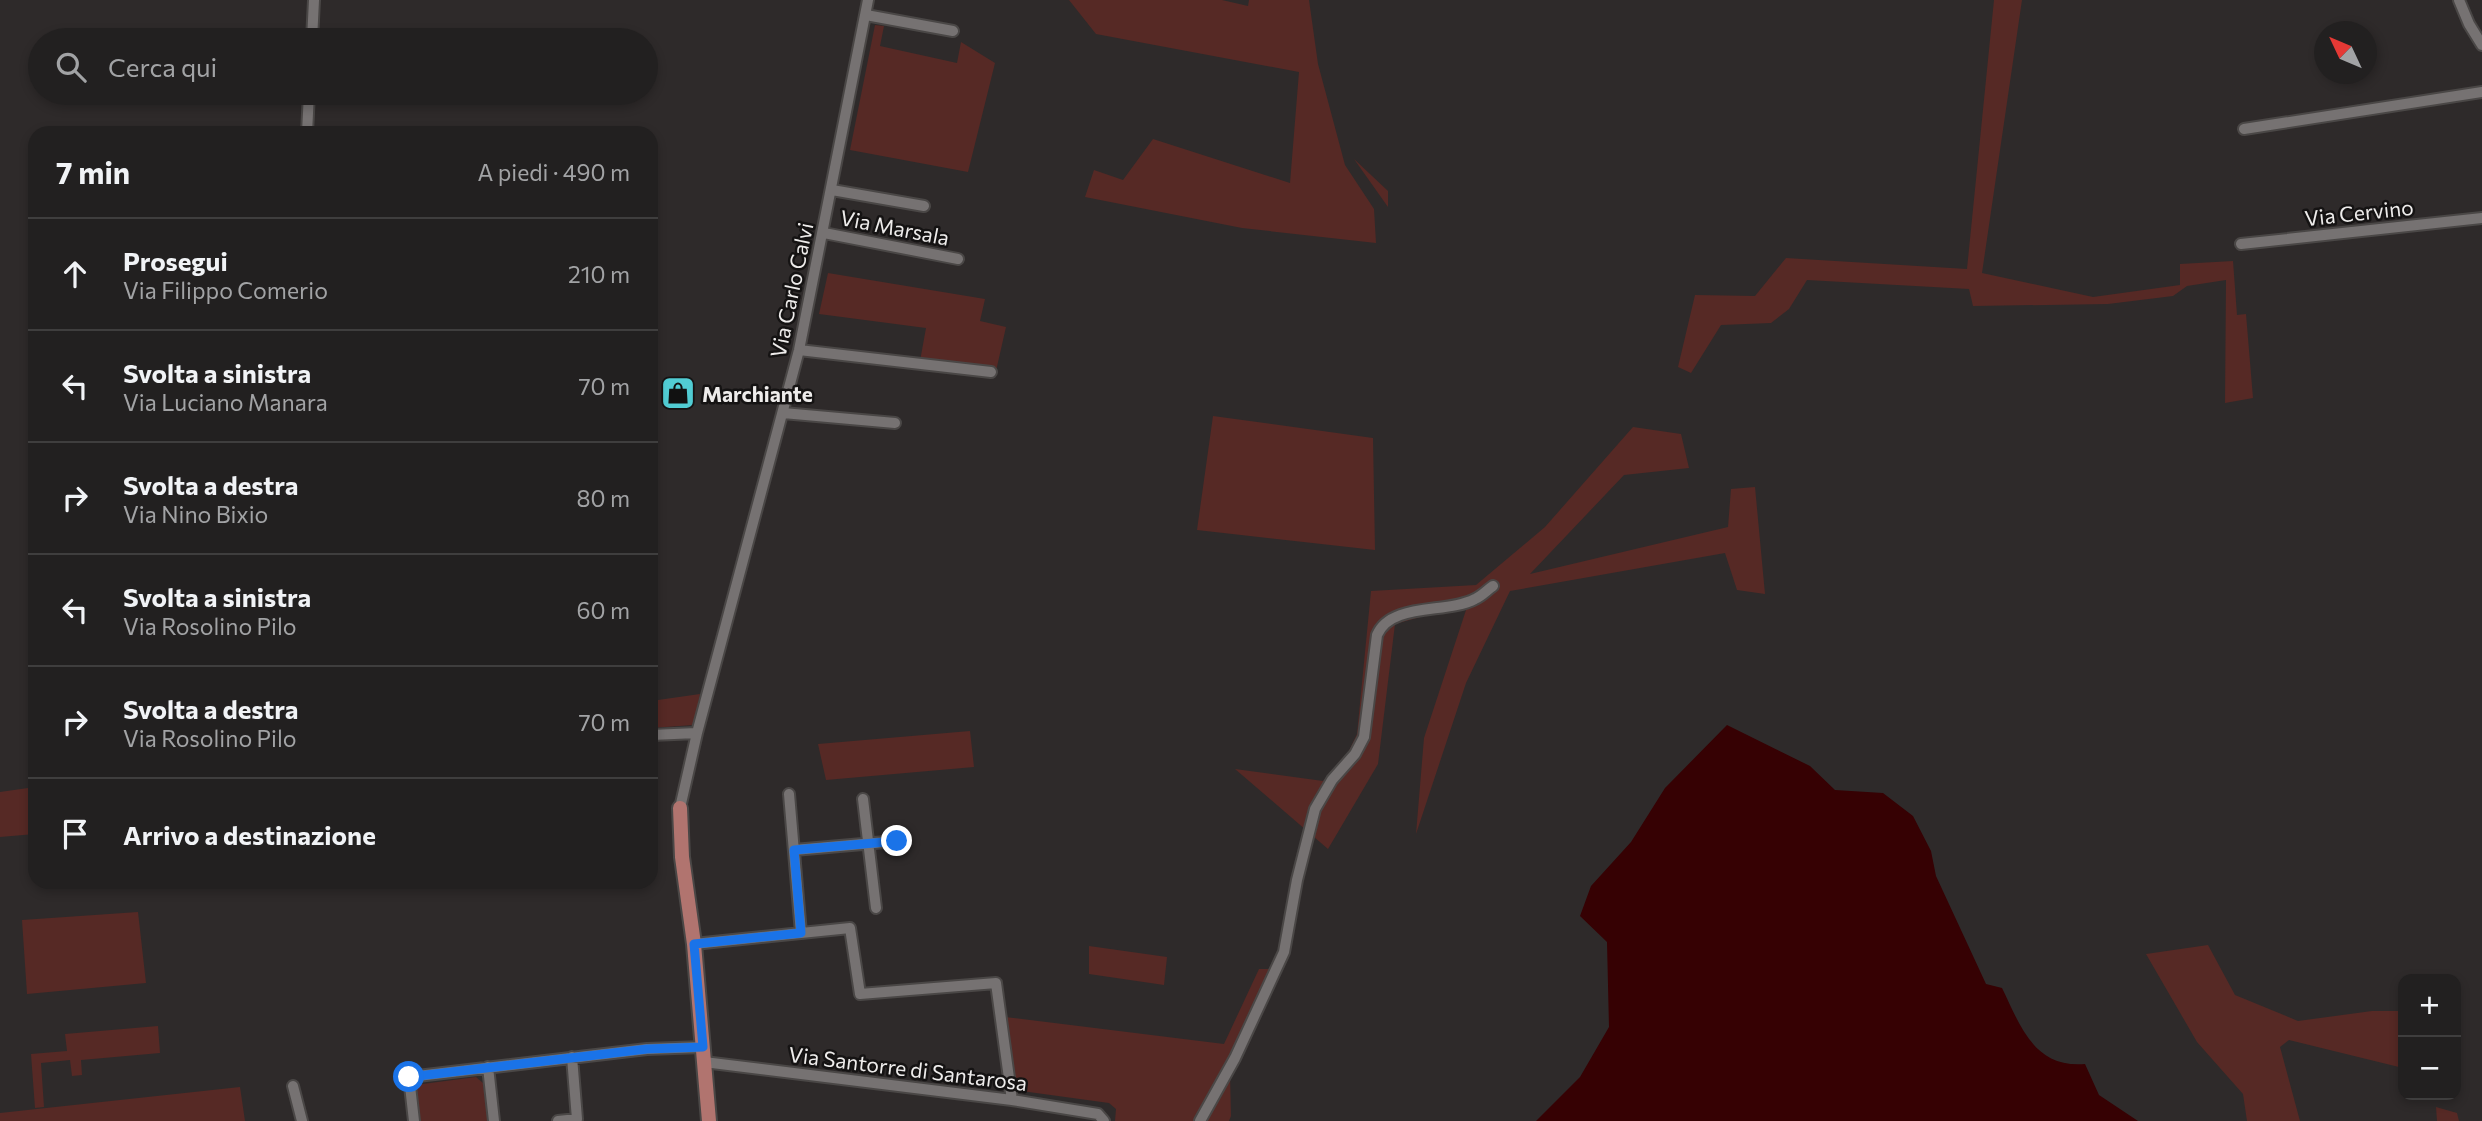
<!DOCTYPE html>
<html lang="it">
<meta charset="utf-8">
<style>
body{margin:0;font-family:Commissioner,sans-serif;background:#2e2d2d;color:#f1f3f6}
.controls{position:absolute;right:21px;bottom:21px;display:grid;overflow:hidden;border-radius:14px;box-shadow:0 4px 10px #0003}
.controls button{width:63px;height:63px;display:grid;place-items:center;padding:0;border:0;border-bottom:2px solid #3f3e3e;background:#222020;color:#f1f3f6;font:35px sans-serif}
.compass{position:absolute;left:2314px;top:21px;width:63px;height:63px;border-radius:50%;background:#222020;box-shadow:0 4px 10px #0003;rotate:314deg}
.stop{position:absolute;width:21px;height:21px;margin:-16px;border:5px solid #1a73e8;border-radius:50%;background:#fff}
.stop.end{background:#1a73e8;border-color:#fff;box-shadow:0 2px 7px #0008}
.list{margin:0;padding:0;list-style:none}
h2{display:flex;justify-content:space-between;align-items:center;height:91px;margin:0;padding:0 28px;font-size:30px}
h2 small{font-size:23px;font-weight:400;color:#a2a3a5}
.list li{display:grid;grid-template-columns:46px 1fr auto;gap:21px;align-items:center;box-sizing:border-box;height:112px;padding:0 28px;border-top:2px solid #3f3e3e}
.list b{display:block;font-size:26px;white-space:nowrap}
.list p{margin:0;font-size:23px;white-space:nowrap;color:#a2a3a5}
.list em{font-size:23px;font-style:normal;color:#a2a3a5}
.icon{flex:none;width:38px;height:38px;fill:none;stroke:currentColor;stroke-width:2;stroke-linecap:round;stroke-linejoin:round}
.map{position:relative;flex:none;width:2482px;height:1121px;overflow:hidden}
.search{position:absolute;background:#222020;box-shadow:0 4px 10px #0003;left:28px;top:28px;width:630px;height:77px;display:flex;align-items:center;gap:18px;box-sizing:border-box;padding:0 24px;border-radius:38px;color:#a2a3a5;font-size:26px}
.panel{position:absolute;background:#222020;box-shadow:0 4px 10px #0003;left:28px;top:126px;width:630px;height:763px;border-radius:21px}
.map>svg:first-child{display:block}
.green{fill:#562925}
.water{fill:#360103}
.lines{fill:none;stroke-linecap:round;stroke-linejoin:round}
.minor-casing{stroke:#4a4746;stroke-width:14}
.major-casing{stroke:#4a4746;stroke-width:18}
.minor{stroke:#767272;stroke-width:10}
.major{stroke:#b1746f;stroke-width:14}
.route{stroke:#1a73e8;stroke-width:9}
.labels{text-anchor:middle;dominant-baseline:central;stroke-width:5;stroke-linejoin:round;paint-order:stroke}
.street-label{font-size:21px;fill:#eeeceb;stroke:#151313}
.poi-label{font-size:21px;font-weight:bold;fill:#eeeceb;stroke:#151313;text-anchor:start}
</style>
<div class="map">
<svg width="2482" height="1121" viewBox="0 0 2482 1121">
<rect width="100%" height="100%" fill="#2e2a2a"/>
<!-- green -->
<path class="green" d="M 1069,0 L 1222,0 L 1248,6 L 1249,0 L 1309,0 L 1318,64 L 1345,165 L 1374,209 L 1376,243 L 1242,228 L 1085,197 L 1094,170 L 1123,180 L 1153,139 L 1290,183 L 1299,72 L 1096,34 Z
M 1994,0 L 2022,0 L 1982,273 L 2093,297 L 2180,285 L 2180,264 L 2233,261 L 2237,315 L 2246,314 L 2253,398 L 2225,403 L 2226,280 L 2187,286 L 2173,296 L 2108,304 L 1973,306 L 1969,289 L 1807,280 L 1789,309 L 1771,323 L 1721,325 L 1691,373 L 1678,367 L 1695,295 L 1755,296 L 1786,258 L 1967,269 Z
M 875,25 L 884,26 L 880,46 L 957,63 L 961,42 L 995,63 L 968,172 L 850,150 Z
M 1354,159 L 1388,191 L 1388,207 Z
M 828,273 L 985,299 L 980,321 L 1006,327 L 996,371 L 920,361 L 926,328 L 819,314 Z
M 1213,416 L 1373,438 L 1375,550 L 1197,530 Z
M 1633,427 L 1681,434 L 1689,468 L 1624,475 L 1530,574 L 1728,527 L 1731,489 L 1755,487 L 1765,594 L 1737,590 L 1725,553 L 1510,591 L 1466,683 L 1416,834 L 1424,738 L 1468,604 L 1395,624 L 1378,764 L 1328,849 L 1235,769 L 1323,781 L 1347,755 L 1357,734 L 1371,591 L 1476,585 L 1545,527 Z
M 700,694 L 694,725 L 651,728 L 651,701 Z
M 970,731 L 974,767 L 826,780 L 818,744 Z
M 35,787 L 35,834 L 0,837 L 0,792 Z
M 138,912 L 146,983 L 27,994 L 22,920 Z
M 2208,945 L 2235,995 L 2298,1021 L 2372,1011 L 2403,1011 L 2403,1068 L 2289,1040 L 2280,1047 L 2300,1121 L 2247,1121 L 2243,1094 L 2197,1042 L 2146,954 Z
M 1089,946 L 1167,957 L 1164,985 L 1089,974 Z
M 1259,969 L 1276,969 L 1230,1074 L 1231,1116 L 1229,1121 L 1115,1121 L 1116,1109 L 1109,1103 L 1014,1090 L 1005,1017 L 1224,1044 Z
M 158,1026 L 160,1053 L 81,1060 L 82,1075 L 72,1076 L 70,1060 L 41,1063 L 44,1107 L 35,1108 L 31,1054 L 67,1051 L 65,1034 Z
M 476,1077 L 483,1083 L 488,1121 L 419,1121 L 415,1085 Z
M 240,1087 L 245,1121 L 0,1121 L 0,1113 Z
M 2436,1107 L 2457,1113 L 2459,1121 L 2437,1121 Z"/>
<!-- water -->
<path class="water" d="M 1727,725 L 1810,766 L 1835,790 L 1883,793 L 1913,816 L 1931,851 L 1936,876 L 1986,984 L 2002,988 C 2021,1027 2034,1068 2085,1064 L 2099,1095 L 2138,1121 L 1536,1121 L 1580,1077 L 1609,1027 L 1607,942 L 1580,916 L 1591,886 L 1631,842 L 1665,788 Z"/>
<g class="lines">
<!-- minor casing -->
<g class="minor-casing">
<path id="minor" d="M 2459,0 L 2469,24 L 2482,45
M 866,15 L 953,31
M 312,40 L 314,0
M 2244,129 L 2482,92
M 307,133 L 309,93
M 832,190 L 924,206
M 824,233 L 958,259
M 2241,244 L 2482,218
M 799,350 L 991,372
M 783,413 L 895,423
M 651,735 L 697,733
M 789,794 L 801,933
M 863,799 L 876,908
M 680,808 L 697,733 L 799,350 L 868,0
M 794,850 L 897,841
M 694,944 L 850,928 L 860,994 L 996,983 L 1012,1100
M 704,1062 L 1012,1100 L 1098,1114 L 1104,1121
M 488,1067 L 494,1121
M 293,1086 L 302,1121
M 414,1121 L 409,1077 L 647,1049 L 703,1047
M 558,1121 L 577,1119 L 572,1057
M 1200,1121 L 1235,1058 L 1284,952 L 1297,880 L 1315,809 L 1332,780 L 1355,754 L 1364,737 L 1377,635 C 1391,602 1447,614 1475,599 C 1482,596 1487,590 1493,586"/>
</g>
<!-- major casing -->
<g class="major-casing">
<path id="major" d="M 680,808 L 682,857 L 694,944 L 709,1121"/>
</g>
<!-- minor -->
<use href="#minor" class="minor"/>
<!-- major -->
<use href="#major" class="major"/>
</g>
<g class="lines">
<!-- route -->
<path class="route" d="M 409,1077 L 647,1049 L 703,1047 L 694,944 L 801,933 L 794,850 L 897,841"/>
</g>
<!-- icons -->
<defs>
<g id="shop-square" transform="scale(1.75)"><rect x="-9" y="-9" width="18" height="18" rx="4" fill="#51ccd3" stroke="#151313"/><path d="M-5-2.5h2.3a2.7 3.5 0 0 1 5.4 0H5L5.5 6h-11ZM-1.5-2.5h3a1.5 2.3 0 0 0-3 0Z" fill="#111"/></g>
</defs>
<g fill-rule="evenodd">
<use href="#shop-square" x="678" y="393"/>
</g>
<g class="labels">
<!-- street labels -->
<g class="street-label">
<text transform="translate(2359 212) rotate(-6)">Via Cervino</text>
<text transform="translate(895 227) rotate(11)">Via Marsala</text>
<text transform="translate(791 290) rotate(-78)">Via Carlo Calvi</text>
<text transform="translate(908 1068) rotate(7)">Via Santorre di Santarosa</text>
</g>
<!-- poi labels -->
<g class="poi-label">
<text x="702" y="393">Marchiante</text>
</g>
</g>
</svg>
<div class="controls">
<button>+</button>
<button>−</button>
</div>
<svg class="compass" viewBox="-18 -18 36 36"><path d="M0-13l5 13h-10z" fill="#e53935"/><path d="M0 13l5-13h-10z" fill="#a2a3a5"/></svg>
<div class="stop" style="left:409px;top:1077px"></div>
<div class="stop end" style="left:897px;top:841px"></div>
<div class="search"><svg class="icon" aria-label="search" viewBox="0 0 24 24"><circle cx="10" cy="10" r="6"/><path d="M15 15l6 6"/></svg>Cerca qui</div>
<section class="panel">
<h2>7 min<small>A piedi · 490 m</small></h2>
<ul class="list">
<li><svg class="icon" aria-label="ahead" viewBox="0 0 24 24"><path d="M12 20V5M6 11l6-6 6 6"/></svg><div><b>Prosegui</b><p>Via Filippo Comerio</p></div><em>210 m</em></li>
<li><svg class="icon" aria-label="left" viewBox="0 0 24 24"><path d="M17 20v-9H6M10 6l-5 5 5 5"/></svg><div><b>Svolta a sinistra</b><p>Via Luciano Manara</p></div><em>70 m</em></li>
<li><svg class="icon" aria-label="right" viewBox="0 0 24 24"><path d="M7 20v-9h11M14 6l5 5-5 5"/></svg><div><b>Svolta a destra</b><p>Via Nino Bixio</p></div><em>80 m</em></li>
<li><svg class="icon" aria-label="left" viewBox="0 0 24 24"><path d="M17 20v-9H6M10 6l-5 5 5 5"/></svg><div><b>Svolta a sinistra</b><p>Via Rosolino Pilo</p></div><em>60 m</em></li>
<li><svg class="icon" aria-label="right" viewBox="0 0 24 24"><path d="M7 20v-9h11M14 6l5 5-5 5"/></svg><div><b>Svolta a destra</b><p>Via Rosolino Pilo</p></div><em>70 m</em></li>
<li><svg class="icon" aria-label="arrive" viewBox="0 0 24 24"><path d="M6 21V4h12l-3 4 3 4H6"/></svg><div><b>Arrivo a destinazione</b></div></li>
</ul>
</section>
</div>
